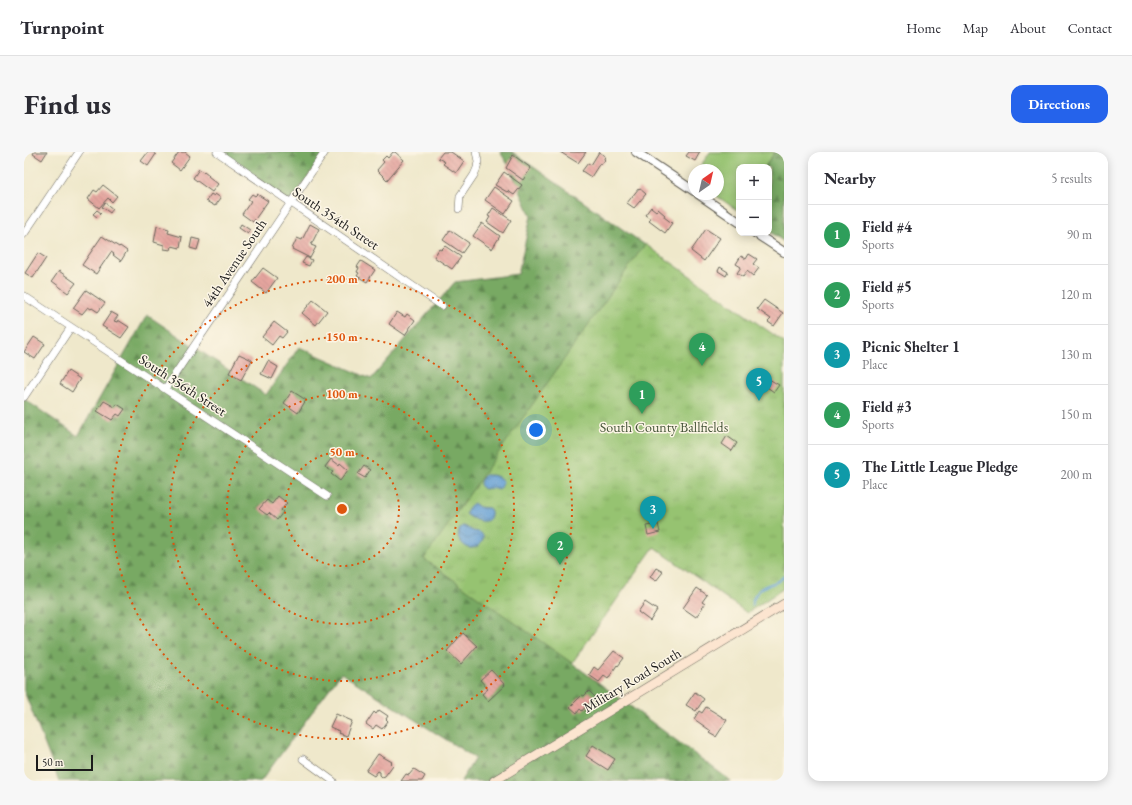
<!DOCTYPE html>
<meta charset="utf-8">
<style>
body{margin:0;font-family:"EB Garamond",serif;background:#f7f7f7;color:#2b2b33}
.controls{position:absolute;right:12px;top:12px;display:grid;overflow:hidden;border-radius:8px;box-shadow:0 2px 10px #0003}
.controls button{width:36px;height:36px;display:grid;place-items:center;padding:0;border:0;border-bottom:1px solid #e1e1e2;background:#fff;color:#2b2b33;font:20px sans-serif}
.compass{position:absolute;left:664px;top:12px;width:36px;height:36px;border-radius:50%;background:#fff;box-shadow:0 2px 10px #0003;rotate:34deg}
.scale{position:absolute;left:12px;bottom:10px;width:57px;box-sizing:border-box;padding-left:4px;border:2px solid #1c1c1c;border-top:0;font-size:11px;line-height:14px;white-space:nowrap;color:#1c1c1c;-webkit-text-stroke:3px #fcf5e5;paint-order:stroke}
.you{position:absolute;left:512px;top:278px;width:14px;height:14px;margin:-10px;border:3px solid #fff;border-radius:50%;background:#1a73e8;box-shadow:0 0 0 6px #1a73e833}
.badge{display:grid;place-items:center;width:26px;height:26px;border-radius:50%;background:#2563eb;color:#fff;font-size:13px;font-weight:700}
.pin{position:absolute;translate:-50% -33px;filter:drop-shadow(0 1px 2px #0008)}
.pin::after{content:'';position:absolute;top:21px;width:14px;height:12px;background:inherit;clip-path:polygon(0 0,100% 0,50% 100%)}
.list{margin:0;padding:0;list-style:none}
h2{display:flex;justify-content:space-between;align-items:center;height:52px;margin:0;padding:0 16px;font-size:17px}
h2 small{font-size:13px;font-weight:400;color:#7c7c81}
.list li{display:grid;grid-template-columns:26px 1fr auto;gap:12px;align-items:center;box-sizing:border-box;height:60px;padding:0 16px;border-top:1px solid #e1e1e2}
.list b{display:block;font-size:15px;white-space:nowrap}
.list p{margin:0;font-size:13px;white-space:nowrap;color:#7c7c81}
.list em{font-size:13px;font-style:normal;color:#7c7c81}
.map{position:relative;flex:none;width:760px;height:629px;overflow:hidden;border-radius:12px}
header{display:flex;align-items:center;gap:24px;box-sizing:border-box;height:56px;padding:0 20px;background:#fff;border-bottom:1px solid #e1e1e2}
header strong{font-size:19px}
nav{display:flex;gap:22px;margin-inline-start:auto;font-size:14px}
.intro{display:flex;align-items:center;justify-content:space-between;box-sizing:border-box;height:96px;padding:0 24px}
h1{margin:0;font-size:28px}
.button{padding:10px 18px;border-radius:12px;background:#2563eb;color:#fff;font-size:14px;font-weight:700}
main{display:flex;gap:24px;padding:0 24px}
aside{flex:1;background:#fff;border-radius:12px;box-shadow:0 2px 10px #0003}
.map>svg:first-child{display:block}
.grass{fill:#96c371;stroke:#597046}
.forest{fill:url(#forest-firs);stroke:#4a6240}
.park{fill:url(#park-tufts);stroke:#597046}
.water{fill:url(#water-waves);stroke:#405e78}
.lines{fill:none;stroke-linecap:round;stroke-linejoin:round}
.stream{stroke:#649fd4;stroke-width:2.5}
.building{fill:url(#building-back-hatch)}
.minor-casing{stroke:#666359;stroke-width:8}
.tertiary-casing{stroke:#666359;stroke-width:10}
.secondary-casing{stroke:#666359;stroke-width:10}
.minor{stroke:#fff;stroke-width:7}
.tertiary{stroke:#fff;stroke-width:8}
.secondary{stroke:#fce5d0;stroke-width:9}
.ring{fill:none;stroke:#de560d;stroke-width:2;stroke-dasharray:2 4}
.labels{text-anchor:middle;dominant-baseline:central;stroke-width:3;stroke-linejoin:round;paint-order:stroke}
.street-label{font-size:14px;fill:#1c1c1c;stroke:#fcf5e5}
.park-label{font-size:14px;fill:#47563a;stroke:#fcf5e5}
.centre{fill:#de560d;stroke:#fcf5e5;stroke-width:2}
.ring-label{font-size:12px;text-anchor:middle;font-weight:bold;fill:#de560d;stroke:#fcf5e5;stroke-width:3;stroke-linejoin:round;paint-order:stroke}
</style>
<header>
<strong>Turnpoint</strong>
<nav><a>Home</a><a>Map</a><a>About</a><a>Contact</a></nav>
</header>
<div class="intro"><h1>Find us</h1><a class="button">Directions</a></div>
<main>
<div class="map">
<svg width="760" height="629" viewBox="0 0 760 629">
<defs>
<pattern id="forest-firs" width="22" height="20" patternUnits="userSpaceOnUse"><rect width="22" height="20" fill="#78a963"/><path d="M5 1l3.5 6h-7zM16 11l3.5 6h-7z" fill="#628951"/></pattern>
<pattern id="park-tufts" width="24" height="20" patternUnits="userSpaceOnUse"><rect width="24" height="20" fill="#96c371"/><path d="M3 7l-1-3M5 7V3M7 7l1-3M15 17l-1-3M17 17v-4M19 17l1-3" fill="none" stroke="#81a761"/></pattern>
<pattern id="water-waves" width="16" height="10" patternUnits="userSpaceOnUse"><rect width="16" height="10" fill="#649fd4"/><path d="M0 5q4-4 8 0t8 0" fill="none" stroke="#5281ab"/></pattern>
<pattern id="building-back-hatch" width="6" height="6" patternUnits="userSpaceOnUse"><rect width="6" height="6" fill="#e5a59f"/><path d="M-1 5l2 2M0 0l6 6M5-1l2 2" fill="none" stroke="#c48d88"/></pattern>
</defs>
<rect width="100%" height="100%" fill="#fcf5e5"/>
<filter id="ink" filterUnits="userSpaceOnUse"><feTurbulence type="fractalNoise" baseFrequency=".025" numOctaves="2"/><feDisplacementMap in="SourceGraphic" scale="8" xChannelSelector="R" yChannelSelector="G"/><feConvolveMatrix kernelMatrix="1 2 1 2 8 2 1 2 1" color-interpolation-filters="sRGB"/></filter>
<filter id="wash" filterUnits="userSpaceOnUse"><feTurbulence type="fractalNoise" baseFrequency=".012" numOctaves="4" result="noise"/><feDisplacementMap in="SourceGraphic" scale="16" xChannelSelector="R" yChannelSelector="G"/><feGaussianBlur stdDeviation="0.9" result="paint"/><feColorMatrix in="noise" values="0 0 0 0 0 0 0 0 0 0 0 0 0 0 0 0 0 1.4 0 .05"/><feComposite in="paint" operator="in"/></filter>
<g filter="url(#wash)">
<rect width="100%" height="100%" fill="#efe8cb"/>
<!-- grass -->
<path class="grass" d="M 686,0 L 751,0 L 741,15 L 715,15 L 715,55 L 713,58 L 690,42 L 694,42 L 694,18 L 674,18 Z"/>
<!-- forest -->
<path class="forest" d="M 193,0 L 301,0 L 266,51 Z
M 476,0 L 488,0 L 677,132 L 417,411 L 548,511 L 707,629 L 437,629 L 451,606 L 317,521 L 237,629 L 35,629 L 0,539 L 0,247 L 54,284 L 123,163 L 242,243 L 275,195 L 347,227 L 431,130 L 494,122 L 507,64 L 485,14 Z
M 751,0 L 760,0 L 760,90 L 745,79 L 745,15 L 741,15 Z"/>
<!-- park -->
<path class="park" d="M 621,92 L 760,190 L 760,436 L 723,461 L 630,395 L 548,511 L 400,407 Z"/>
<!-- water -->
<path class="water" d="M 461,323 C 468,323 476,323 479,330 L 477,336 L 475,338 L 468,336 L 460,337 L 458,336 C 454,331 457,327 461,323 Z
M 450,351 L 455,355 L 465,356 L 467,359 C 469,375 450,369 442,362 C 442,358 446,353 450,351 Z
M 438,374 C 443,374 443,376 447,378 C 450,380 454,379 457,381 C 462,385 457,394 452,395 C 450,396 447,396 445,396 C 436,392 430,383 438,374 Z"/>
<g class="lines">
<!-- stream -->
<path class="stream" d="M 728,453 C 728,450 729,447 731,444 C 739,429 752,435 760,424"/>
</g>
<g id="blocks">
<!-- building -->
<path class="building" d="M 10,0 L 23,0 L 18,8 L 9,2 Z
M 124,0 L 129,0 L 132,2 L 124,14 L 117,9 Z
M 155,0 L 161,0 L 166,4 L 156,18 L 147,11 Z
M 369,0 L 371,0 L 380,8 L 363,28 L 353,18 L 360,10 L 358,8 L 362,4 L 364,6 Z
M 419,0 L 427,0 L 440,9 L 432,21 L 419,12 L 421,10 L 414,6 Z
M 536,0 L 562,0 L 554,11 Z
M 575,0 L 581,4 L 580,7 L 581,8 L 578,12 L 576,11 L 567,25 L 558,19 L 564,11 L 567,13 Z
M 665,0 L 676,0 L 671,9 L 662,4 Z
M 489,3 L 507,16 L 499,28 L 482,16 Z
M 175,17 L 179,20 L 180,19 L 185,23 L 184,24 L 194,32 L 188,40 L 169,26 Z
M 480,20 L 498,33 L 490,43 L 484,39 L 483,40 L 471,33 Z
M 79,33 L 93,44 L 88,50 L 84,46 L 75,56 L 64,47 L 70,38 L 73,40 Z
M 470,35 L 490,49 L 481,62 L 461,48 Z
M 615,36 L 622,42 L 610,56 L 603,51 Z
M 187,42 L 190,44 L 191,42 L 197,46 L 191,54 L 182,49 Z
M 228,42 L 231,44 L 233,42 L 244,49 L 229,70 L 218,62 L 227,49 L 224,47 Z
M 81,51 L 89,57 L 86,61 L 78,55 Z
M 627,55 L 632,59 L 634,57 L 641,63 L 640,65 L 648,71 L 641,81 L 625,69 L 627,67 L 621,63 Z
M 469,56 L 487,68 L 479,81 L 463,70 L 466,65 L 464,64 Z
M 73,58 L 77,61 L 73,65 L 69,62 Z
M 458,71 L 476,84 L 468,97 L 449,84 Z
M 217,72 L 226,78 L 224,82 L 215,76 Z
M 286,72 L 295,77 L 287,93 L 292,95 L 286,106 L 268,97 L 273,86 L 278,88 Z
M 133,74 L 145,77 L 144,81 L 158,85 L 156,96 L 148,94 L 147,98 L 140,97 L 140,93 L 130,90 Z
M 682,77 L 696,86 L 680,109 L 667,99 Z
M 426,78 L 445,91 L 438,101 L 419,88 Z
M 78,84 L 95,95 L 96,94 L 103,99 L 97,109 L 89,103 L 90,102 L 87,100 L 72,122 L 58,113 Z
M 168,86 L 176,88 L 173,98 L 166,96 Z
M 421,94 L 437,105 L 428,117 L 410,105 L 415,97 L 417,98 Z
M 14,101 L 22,106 L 9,126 L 1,121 Z
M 725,102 L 733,107 L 729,112 L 735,116 L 729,124 L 723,119 L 719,125 L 713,121 L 717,115 L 712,112 L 717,104 L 722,107 Z
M 282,105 L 288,108 L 285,114 L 278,111 Z
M 337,109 L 351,118 L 343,130 L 333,124 L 335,121 L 333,120 L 335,116 L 333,115 Z
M 696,115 L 704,120 L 702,124 L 694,119 Z
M 239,116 L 253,126 L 242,141 L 228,130 Z
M 35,119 L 52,131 L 44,141 L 28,129 Z
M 62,138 L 81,151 L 74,160 L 68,156 L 67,157 L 64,155 L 58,162 L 49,156 Z
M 289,148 L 303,159 L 292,173 L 278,161 Z
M 740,148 L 759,161 L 750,174 L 744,170 L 747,167 L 733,157 Z
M 87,160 L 94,164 L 90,169 L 93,170 L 94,168 L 105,175 L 97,186 L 78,174 Z
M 373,160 L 381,165 L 383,162 L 391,168 L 381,183 L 365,172 Z
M 250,170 L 263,180 L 258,186 L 255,184 L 248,193 L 238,185 Z
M 10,185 L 21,192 L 11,207 L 0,200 Z
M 215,202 L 228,208 L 217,228 L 205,221 Z
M 244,209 L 254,215 L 248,227 L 237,222 Z
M 44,219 L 56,227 L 48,240 L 36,232 Z
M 745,227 L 755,233 L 750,240 L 740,233 Z
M 268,239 L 282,248 L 274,261 L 260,251 Z
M 80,249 L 91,255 L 93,252 L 101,257 L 96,264 L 93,262 L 88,268 L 73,259 Z
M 703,284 L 713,291 L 708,299 L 698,292 Z
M 307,307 L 315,313 L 316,311 L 324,318 L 316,329 L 307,322 L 309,320 L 301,315 Z
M 340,314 L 346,318 L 341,326 L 334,322 Z
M 254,344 L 263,351 L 257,358 L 259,360 L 253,368 L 245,361 L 243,363 L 235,357 L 243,348 L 248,352 Z
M 634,372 L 636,380 L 624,383 L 622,374 Z
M 632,416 L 639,420 L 632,429 L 626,425 Z
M 673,436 L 683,443 L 678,450 L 681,452 L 672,465 L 659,456 Z
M 621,450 L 633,458 L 626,469 L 614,460 Z
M 439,481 L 453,494 L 437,512 L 423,499 Z
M 590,499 L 600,506 L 594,514 L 593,513 L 584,527 L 580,524 L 575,530 L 565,523 L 570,515 L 574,518 Z
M 467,518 L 481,533 L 464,549 L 458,542 L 464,537 L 456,528 Z
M 565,539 L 571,545 L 566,550 L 562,556 L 561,555 L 558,559 L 556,557 L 553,561 L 546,555 L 558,543 L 560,544 Z
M 671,540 L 680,547 L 672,559 L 662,553 Z
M 682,555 L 703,568 L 692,585 L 685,581 L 687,579 L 670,567 L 675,559 L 678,561 Z
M 355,558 L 364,564 L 362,567 L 364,569 L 358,577 L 352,573 L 349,577 L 342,572 L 350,560 L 352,562 Z
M 312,562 L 328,569 L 322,584 L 314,581 L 315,579 L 306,575 Z
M 569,593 L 591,607 L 584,618 L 562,604 Z
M 354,602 L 368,610 L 367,611 L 369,613 L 361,624 L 358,625 L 356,623 L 356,620 L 354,619 L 350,624 L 342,619 Z
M 390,617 L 401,624 L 398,629 L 377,629 L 382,622 L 385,623 Z"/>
</g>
</g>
<g filter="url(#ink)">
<use href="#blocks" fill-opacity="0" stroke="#666359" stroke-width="1"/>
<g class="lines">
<!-- minor casing -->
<g class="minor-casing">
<path id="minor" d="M 193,0 L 418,154
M 435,57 L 436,44 L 450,23 L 453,16 L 454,9 L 452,0
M 0,82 L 55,0
M 0,144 L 303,344
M 141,237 L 301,0
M 0,245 L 47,175
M 279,607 L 309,629"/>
</g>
<!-- tertiary casing -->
<g class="tertiary-casing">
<path id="tertiary" d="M 612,0 L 670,39
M 674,42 L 715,70
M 731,81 L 760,100"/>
</g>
<!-- secondary casing -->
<g class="secondary-casing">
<path id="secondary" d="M 470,629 L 760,452"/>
</g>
<!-- minor -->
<use href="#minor" class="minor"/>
<!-- tertiary -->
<use href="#tertiary" class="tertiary"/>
<!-- secondary -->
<use href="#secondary" class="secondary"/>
</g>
</g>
<!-- distance rings -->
<g class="ring">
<circle cx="318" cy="357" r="57"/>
<circle cx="318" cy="357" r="115"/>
<circle cx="318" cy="357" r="172"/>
<circle cx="318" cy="357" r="230"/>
</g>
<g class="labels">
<!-- street labels -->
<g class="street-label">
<text transform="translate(312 66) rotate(34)">South 354th Street</text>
<text transform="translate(210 111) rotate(-56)">44th Avenue South</text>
<text transform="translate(159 233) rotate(33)">South 356th Street</text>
<text transform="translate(608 528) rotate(-31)">Military Road South</text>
</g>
<!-- park labels -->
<g class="park-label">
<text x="640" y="275">South County Ballfields</text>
</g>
</g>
<circle cx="318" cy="357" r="6" class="centre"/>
<g class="ring-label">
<text x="318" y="131">200 m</text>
<text x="318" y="189">150 m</text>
<text x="318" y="246">100 m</text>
<text x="318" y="304">50 m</text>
</g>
</svg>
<div class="controls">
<button>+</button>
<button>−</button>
</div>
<svg class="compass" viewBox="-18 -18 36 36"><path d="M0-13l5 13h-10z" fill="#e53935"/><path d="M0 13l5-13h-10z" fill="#7c7c81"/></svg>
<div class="scale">50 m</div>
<div class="you"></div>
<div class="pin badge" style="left:618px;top:262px;background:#2e9e5b">1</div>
<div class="pin badge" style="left:536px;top:413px;background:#2e9e5b">2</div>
<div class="pin badge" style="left:629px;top:377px;background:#0f9aa8">3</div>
<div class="pin badge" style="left:678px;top:214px;background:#2e9e5b">4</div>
<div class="pin badge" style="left:735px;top:249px;background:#0f9aa8">5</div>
</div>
<aside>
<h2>Nearby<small>5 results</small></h2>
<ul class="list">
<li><span class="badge" style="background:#2e9e5b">1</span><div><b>Field #4</b><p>Sports</p></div><em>90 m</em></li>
<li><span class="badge" style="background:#2e9e5b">2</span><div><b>Field #5</b><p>Sports</p></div><em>120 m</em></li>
<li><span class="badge" style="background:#0f9aa8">3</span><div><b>Picnic Shelter 1</b><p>Place</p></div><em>130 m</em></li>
<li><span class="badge" style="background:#2e9e5b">4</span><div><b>Field #3</b><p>Sports</p></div><em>150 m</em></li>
<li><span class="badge" style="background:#0f9aa8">5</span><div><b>The Little League Pledge</b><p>Place</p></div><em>200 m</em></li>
</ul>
</aside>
</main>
